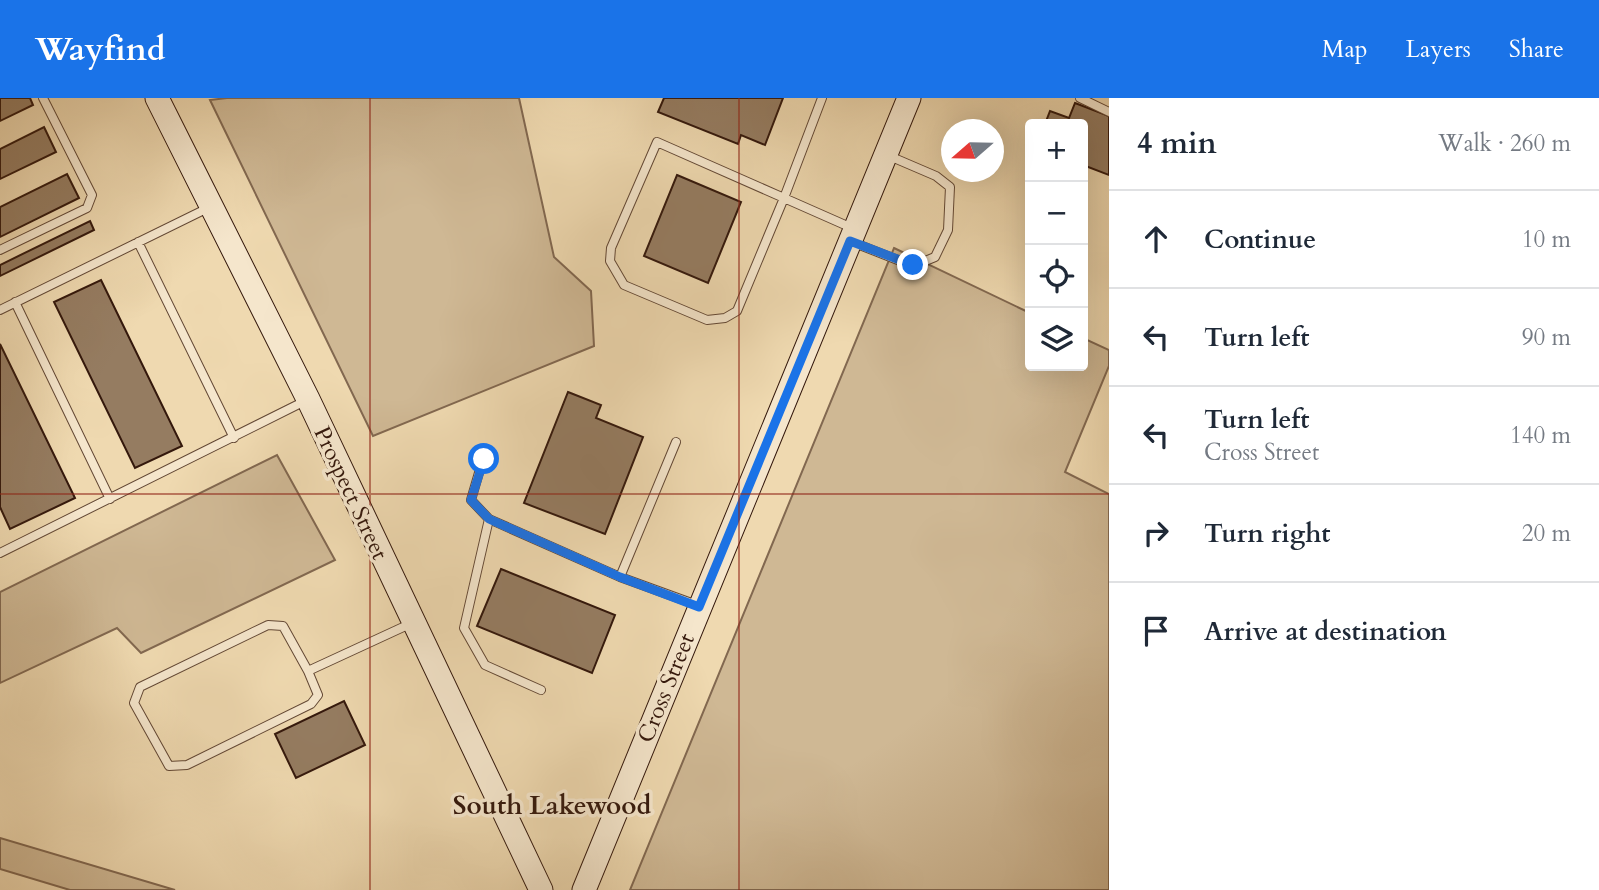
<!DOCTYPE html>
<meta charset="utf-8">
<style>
body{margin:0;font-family:Cardo,serif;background:#f6f6f7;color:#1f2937}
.controls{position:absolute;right:21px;top:21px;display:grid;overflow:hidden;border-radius:7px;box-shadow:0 7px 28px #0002}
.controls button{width:63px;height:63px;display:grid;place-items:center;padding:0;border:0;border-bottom:2px solid #e0e1e3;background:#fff;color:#1f2937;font:35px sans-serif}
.compass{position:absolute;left:941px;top:21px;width:63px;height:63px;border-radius:50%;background:#fff;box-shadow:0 7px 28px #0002;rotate:250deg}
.stop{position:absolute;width:21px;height:21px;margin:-16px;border:5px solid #1a73e8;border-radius:50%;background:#fff}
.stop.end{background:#1a73e8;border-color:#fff;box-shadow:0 2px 7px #0008}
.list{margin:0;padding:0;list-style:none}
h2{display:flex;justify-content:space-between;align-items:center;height:91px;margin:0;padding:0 28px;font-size:30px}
h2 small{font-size:23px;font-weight:400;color:#747a83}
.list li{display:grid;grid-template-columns:46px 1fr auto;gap:21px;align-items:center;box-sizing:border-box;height:98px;padding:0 28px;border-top:2px solid #e0e1e3}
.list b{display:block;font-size:26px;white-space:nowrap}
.list p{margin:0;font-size:23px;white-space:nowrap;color:#747a83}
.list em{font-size:23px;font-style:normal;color:#747a83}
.icon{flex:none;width:38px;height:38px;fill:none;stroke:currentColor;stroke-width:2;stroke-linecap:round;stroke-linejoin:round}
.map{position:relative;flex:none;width:1109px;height:792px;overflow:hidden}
header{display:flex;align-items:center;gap:42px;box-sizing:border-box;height:98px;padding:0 35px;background:#1a73e8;color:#fff}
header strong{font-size:33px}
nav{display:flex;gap:38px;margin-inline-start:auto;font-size:24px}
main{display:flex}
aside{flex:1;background:#fff}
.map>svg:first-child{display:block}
.green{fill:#cfb894;stroke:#826850;stroke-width:2}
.building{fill:#957c61;stroke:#34180c;stroke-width:2}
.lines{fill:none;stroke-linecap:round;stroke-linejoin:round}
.lane-casing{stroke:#634835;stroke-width:10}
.secondary-casing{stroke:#34180c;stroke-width:25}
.lane{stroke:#f5e6cc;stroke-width:8}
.secondary{stroke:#f5e6cc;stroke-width:23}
.route{stroke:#1a73e8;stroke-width:9}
.grid{fill:none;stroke:#8f2418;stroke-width:2;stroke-opacity:0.55}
.labels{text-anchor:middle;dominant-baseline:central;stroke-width:7;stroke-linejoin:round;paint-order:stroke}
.street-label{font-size:23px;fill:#34180c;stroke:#f5e6cc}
.quarter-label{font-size:26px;font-weight:bold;fill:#34180c;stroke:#f5e6cc}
</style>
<header>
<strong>Wayfind</strong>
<nav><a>Map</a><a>Layers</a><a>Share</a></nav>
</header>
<main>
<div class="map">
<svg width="1109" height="792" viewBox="0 0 1109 792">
<rect width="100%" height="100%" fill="#efd9b0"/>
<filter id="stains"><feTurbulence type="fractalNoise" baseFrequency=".00286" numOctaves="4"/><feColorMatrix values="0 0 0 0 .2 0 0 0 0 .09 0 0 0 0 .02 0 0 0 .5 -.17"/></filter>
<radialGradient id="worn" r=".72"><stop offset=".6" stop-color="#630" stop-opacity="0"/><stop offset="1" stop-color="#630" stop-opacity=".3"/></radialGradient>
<!-- green -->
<path class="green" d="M 227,0 L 519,0 L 554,159 L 591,193 L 594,248 L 373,338 L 210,2 Z
M 894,150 L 1030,215 L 1030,268 L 1083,268 L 1083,240 L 1109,252 L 1109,268 L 1065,374 L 1109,396 L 1109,792 L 630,792 Z
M 277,357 L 335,462 L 141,555 L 117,530 L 0,585 L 0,494 Z
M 0,740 L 175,792 L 70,792 L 0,771 Z"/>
<!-- building -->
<path class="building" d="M 0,0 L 30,0 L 33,7 L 0,23 Z
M 664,0 L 783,0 L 765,47 L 741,37 L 738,46 L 658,14 Z
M 1075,5 L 1109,18 L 1109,77 L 1083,67 L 1083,26 L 1045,26 L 1050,13 L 1069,20 Z
M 44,29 L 56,54 L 0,81 L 0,51 Z
M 67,76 L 79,100 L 0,139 L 0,109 Z
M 677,77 L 741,104 L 708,185 L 644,158 Z
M 90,123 L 94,132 L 0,178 L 0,167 Z
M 101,182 L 182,348 L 135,370 L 54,204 Z
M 0,246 L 75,400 L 10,431 L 0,409 Z
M 568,294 L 601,307 L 596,320 L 643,339 L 605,436 L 524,405 Z
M 501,471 L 615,517 L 592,575 L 477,528 Z
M 344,603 L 365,647 L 296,680 L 275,636 Z"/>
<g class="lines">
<!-- lane casing -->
<g class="lane-casing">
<path id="lane" d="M 822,0 L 784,100 L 852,130
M 1080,0 L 1109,14
M 657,44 L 784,100 L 737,213 L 725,220 L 707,222 L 624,187 L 610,163 L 611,150 Z
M 138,144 L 234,340
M 852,144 L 913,168 L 935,159 L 948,132 L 950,89 L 936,78 L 887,57
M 0,152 L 87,110 L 92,97 L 43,0
M 15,204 L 110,401
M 0,212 L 208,110
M 483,361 L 471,402 L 489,421
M 0,455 L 305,303
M 620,479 L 676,344
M 308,573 L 283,528 L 268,527 L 140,589 L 134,605 L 169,668 L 187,667 L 311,606 L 318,597 L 308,573 L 412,525
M 541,592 L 485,567 L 464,530 L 489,421 L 620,479 L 697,507"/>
</g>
<!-- secondary casing -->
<g class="secondary-casing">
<path id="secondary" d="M 157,0 L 308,301 L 541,792
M 584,792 L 909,0"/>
</g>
<!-- lane -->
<use href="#lane" class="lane"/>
<!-- secondary -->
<use href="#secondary" class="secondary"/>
</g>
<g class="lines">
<!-- route -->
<path class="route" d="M 484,361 L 471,402 L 489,421 L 620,479 L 699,509 L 850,143 L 913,167"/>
</g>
<!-- grid -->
<path class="grid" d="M 370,0 L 370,792M 739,0 L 739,792M 0,396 L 1109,396"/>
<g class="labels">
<!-- street labels -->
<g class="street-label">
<text transform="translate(351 395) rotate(65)">Prospect Street</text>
<text transform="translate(666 590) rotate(-68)">Cross Street</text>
</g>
<!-- quarter labels -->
<g class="quarter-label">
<text x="552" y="707">South Lakewood</text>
</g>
</g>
<rect width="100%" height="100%" filter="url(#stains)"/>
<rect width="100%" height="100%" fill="url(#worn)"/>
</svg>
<div class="controls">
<button>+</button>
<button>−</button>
<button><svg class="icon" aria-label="locate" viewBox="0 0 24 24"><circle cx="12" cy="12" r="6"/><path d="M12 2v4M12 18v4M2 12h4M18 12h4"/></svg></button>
<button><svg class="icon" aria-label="layers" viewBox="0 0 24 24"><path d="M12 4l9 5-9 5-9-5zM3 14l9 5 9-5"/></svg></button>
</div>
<svg class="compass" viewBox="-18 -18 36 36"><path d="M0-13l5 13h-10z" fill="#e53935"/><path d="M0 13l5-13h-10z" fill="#747a83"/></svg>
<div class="stop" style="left:484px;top:361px"></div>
<div class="stop end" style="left:913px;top:167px"></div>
</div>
<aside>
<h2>4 min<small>Walk · 260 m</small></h2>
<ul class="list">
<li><svg class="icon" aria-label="ahead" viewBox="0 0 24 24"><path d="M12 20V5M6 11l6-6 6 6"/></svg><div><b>Continue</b></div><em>10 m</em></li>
<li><svg class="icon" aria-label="left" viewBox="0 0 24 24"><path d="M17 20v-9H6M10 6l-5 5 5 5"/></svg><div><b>Turn left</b></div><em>90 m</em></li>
<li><svg class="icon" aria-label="left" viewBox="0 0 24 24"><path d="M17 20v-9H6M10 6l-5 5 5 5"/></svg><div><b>Turn left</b><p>Cross Street</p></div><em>140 m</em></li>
<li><svg class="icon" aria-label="right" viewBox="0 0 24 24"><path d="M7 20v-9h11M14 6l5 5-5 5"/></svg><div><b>Turn right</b></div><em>20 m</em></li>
<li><svg class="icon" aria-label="arrive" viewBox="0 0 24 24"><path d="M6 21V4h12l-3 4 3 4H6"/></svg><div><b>Arrive at destination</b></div></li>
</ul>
</aside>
</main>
